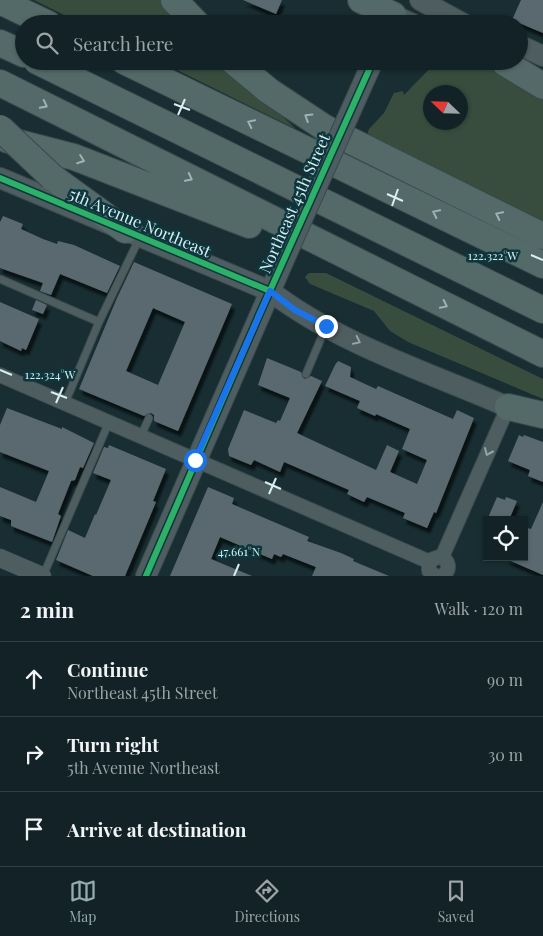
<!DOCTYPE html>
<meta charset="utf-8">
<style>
body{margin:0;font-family:"Playfair Display",serif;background:#1f2f32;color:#f1f3f6}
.controls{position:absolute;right:15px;bottom:15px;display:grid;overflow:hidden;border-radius:0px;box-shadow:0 1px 4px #0004}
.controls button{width:45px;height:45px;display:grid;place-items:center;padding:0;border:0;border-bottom:1px solid #313f43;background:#122226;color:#f1f3f6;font:25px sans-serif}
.compass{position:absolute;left:423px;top:85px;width:45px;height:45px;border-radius:50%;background:#122226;box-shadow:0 1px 4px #0004;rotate:293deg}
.stop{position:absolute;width:15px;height:15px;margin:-11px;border:4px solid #1a73e8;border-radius:50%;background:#fff}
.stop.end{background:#1a73e8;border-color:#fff;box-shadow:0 1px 5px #0008}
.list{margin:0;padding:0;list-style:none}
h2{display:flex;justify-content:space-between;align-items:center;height:65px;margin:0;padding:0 20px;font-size:21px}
h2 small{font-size:16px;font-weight:400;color:#9ca4a7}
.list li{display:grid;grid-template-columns:32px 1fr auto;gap:15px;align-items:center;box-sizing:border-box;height:75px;padding:0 20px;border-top:1px solid #313f43}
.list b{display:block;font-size:19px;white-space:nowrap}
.list p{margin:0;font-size:16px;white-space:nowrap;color:#9ca4a7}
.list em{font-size:16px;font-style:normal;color:#9ca4a7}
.icon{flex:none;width:28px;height:28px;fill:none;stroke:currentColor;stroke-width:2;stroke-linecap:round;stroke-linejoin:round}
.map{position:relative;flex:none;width:543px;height:576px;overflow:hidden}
.search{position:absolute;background:#122226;box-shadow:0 1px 4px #0004;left:15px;right:15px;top:15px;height:55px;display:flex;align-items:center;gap:12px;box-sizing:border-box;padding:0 18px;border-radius:28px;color:#9ca4a7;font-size:19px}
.sheet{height:290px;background:#122226}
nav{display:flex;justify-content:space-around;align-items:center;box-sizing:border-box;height:70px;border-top:1px solid #313f43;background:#122226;font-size:14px;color:#9ca4a7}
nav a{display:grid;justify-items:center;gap:2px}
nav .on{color:#95abaf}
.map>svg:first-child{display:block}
.green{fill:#384d3e;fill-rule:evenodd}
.building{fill:#5a696f;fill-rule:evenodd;filter:url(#shadow)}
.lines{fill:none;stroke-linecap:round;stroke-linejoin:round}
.service-casing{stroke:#39494c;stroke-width:9}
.minor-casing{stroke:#39494c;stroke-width:16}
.tertiary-casing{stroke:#39494c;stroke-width:19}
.secondary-casing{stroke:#39494c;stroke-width:22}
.motorway-casing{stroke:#39494c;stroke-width:28}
.service{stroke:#4e5d5f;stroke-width:7}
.minor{stroke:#4e5d5f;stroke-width:14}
.tertiary{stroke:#4e5d5f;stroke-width:18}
.secondary{stroke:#4e5d5f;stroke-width:20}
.motorway{stroke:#546a69;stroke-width:26}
.secondary-bridge-casing{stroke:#39494c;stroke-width:22;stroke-linecap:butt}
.motorway-bridge-casing{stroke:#39494c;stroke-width:28;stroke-linecap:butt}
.secondary-bridge{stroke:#4e5d5f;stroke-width:20}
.motorway-bridge{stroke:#546a69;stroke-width:26}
.cycleway-casing{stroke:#0d363d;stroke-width:9}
.cycleway{stroke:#2db169;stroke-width:6}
.oneway{stroke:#9db3b4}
.oneway2{stroke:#94a6a8}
.route{stroke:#1a73e8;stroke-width:6}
.ticks{fill:none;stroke:#d9eef2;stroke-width:2}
.labels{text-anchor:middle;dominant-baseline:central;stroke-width:5;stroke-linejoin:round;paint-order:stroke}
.street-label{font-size:16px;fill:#d9eef2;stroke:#0d363d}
.ticks-label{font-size:12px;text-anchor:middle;fill:#d9eef2;stroke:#0d363d;stroke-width:5;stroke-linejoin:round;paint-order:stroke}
</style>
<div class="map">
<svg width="543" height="576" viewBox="0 0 543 576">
<defs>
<filter id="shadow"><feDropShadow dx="3" dy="5.5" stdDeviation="1" flood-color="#0009"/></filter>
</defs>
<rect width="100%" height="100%" fill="#182e32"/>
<!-- green -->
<path class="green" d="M 34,0 L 167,0 L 189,24 L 82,24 Z
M 159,61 L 224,61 L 296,129 Z
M 437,61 L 477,61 L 516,78 L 543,94 L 543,221 L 366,137 L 369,129 L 384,113 L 394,93 L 403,91 L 404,95 ZM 430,92 L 460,92 L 460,122 L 430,122 Z
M 309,273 L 326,273 L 543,379 L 543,399 L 408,342 L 390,331 L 374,311 L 310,284 L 305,277 Z"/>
<!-- building -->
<path class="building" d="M 243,0 L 282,0 L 276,14 Z
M 521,0 L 543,0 L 543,33 L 512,20 Z
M 3,216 L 23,224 L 21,229 L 43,239 L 57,244 L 58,241 L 74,245 L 120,266 L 107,293 L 60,274 L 51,295 L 40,291 L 43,283 L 0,268 L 0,222 Z
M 134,262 L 232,304 L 178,431 L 154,421 L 154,415 L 151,413 L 144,416 L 79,389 L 117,298 ZM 153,308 L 185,322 L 158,385 L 126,371 Z
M 36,300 L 47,305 L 43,314 L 32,310 Z
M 0,302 L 39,319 L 26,350 L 22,348 L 21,351 L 0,341 Z
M 267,358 L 301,372 L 304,379 L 311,376 L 322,381 L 297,433 L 376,470 L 387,445 L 399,451 L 390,472 L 417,484 L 427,460 L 402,449 L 410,429 L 376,414 L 375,416 L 357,408 L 360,401 L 325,386 L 335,365 L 338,361 L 351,367 L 350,377 L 376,389 L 378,386 L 453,419 L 457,410 L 474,418 L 436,513 L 434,512 L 427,528 L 403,518 L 405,513 L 367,497 L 364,502 L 347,494 L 349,490 L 284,462 L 280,472 L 254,460 L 251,465 L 229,456 L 228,449 L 244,410 L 276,423 L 278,420 L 280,421 L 290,398 L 258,385 Z
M 7,408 L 62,429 L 62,427 L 94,443 L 83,468 L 80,467 L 75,480 L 71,481 L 58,514 L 61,516 L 52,542 L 11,526 L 11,520 L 0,516 L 0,487 L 36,502 L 49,471 L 0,452 L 0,425 Z
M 519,435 L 523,437 L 524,435 L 543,442 L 543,482 L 528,476 L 530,470 L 508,461 Z
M 109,445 L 166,469 L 153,501 L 156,502 L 125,576 L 93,576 L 56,560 L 68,530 L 85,538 L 95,514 L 96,515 L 111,480 L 93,473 L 104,447 L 108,448 Z
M 208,487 L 234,498 L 232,504 L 309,537 L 307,541 L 341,553 L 354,559 L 353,561 L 389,576 L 312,576 L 316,567 L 283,554 L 281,557 L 274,554 L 272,559 L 220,537 L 211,559 L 252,576 L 170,576 Z
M 497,497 L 505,500 L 506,497 L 517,501 L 509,520 L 487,520 Z
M 543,502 L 543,575 L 504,558 L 524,557 L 524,527 L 531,529 Z"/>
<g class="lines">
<!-- service casing -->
<g class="service-casing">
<path id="service" d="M 0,279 L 99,322
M 306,374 L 325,329
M 65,403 L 99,322 L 140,237
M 141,436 L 149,418
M 43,576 L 109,422"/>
</g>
<!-- minor casing -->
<g class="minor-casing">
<path id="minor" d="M 0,375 L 430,562
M 442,557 L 508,407 L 512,409
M 435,576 L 429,571 L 429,564 L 433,559 L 439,557 C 450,560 451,570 442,576"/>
</g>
<!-- tertiary casing -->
<g class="tertiary-casing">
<path id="tertiary" d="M 0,558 L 42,576"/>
</g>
<!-- secondary casing -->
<g class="secondary-casing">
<path id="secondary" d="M 420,0 L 464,24
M 393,15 L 413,24
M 519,45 L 543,56
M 347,119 L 373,61
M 0,178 L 270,291 C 339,344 428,372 508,407
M 146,576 L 283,262"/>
</g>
<!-- motorway casing -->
<g class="motorway-casing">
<path id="motorway" d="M 174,0 L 197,24
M 361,0 L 393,15
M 0,1 L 48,24
M 0,43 L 24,54
M 37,61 L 543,310
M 124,61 L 543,265
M 233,61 L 269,91 L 325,128 L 543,236
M 505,63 L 543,86
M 0,83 L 543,354
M 8,140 L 74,157 L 249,225
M 52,177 L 125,230
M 508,407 L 543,415"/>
</g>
<!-- service -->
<use href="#service" class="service"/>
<!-- minor -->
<use href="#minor" class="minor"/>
<!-- tertiary -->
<use href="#tertiary" class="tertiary"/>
<!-- secondary -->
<use href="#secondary" class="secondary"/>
<!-- motorway -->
<use href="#motorway" class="motorway"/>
<!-- secondary-bridge casing -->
<g class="secondary-bridge-casing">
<path id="secondary-bridge" d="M 283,262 L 347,119"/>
</g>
<!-- motorway-bridge casing -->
<g class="motorway-bridge-casing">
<path id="motorway-bridge" d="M 0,128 L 52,177"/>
</g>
<!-- secondary-bridge -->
<use href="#secondary-bridge" class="secondary-bridge"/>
<!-- motorway-bridge -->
<use href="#motorway-bridge" class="motorway-bridge"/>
<!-- cycleway casing -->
<g class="cycleway-casing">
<path id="cycleway" d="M 0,178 L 270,291
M 146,576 L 260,313 L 373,61"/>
</g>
<!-- cycleway -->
<use href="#cycleway" class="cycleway"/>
</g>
<!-- one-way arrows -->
<defs><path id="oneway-chevron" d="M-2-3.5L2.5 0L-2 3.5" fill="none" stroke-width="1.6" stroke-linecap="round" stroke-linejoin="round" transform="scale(1.25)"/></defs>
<g class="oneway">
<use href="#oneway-chevron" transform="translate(44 105) rotate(27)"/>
<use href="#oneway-chevron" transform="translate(308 117) rotate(-148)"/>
<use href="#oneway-chevron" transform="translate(251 123) rotate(-154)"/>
<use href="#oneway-chevron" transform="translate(81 160) rotate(20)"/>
<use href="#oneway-chevron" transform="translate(189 178) rotate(27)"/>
<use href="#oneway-chevron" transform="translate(436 213) rotate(-154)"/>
<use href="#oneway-chevron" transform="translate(499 215) rotate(-154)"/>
<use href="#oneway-chevron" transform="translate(444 305) rotate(26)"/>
</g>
<g class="oneway2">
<use href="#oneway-chevron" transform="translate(357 341) rotate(26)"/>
<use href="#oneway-chevron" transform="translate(488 452) rotate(114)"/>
</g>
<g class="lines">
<!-- route -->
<path class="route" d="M 195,460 L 270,291 L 295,310 L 326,326"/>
</g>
<!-- ticks -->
<path class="ticks" d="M 174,104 L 190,110M 178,115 L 185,99M 387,194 L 403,201M 392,206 L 398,189M 531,255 L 543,260M 0,370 L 12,375M 51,392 L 67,398M 56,403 L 63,387M 265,482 L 281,489M 269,494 L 276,478M 234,576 L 239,564"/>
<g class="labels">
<!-- street labels -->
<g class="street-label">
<text transform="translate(294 203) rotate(-66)">Northeast 45th Street</text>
<text transform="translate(140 222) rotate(23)">5th Avenue Northeast</text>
</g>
</g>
<g class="ticks-label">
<text x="493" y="260">122.322°W</text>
<text x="50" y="379">122.324°W</text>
<text x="239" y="556">47.661°N</text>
</g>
</svg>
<div class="controls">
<button><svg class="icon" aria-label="locate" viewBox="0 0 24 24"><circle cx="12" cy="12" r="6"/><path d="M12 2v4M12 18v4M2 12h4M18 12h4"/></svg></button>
</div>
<svg class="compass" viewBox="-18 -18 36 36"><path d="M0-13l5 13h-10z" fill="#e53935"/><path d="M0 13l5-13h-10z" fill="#9ca4a7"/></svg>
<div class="stop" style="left:195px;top:460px"></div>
<div class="stop end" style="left:326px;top:326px"></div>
<div class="search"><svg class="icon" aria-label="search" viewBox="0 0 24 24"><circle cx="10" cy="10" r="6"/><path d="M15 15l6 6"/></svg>Search here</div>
</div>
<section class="sheet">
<h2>2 min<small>Walk · 120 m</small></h2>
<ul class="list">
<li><svg class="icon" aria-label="ahead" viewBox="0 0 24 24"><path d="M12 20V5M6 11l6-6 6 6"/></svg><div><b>Continue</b><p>Northeast 45th Street</p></div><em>90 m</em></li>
<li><svg class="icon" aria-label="right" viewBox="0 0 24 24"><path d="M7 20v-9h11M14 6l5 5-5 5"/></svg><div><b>Turn right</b><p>5th Avenue Northeast</p></div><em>30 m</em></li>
<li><svg class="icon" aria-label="arrive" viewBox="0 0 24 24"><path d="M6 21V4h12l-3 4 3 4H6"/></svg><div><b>Arrive at destination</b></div></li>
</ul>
</section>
<nav>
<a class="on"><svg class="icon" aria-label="map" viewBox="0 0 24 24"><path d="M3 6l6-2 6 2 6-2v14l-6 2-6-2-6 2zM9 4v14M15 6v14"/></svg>Map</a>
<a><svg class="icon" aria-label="directions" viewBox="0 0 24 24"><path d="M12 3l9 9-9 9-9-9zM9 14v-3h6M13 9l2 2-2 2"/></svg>Directions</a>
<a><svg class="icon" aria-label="saved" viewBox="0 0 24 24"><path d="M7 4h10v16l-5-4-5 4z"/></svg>Saved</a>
</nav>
